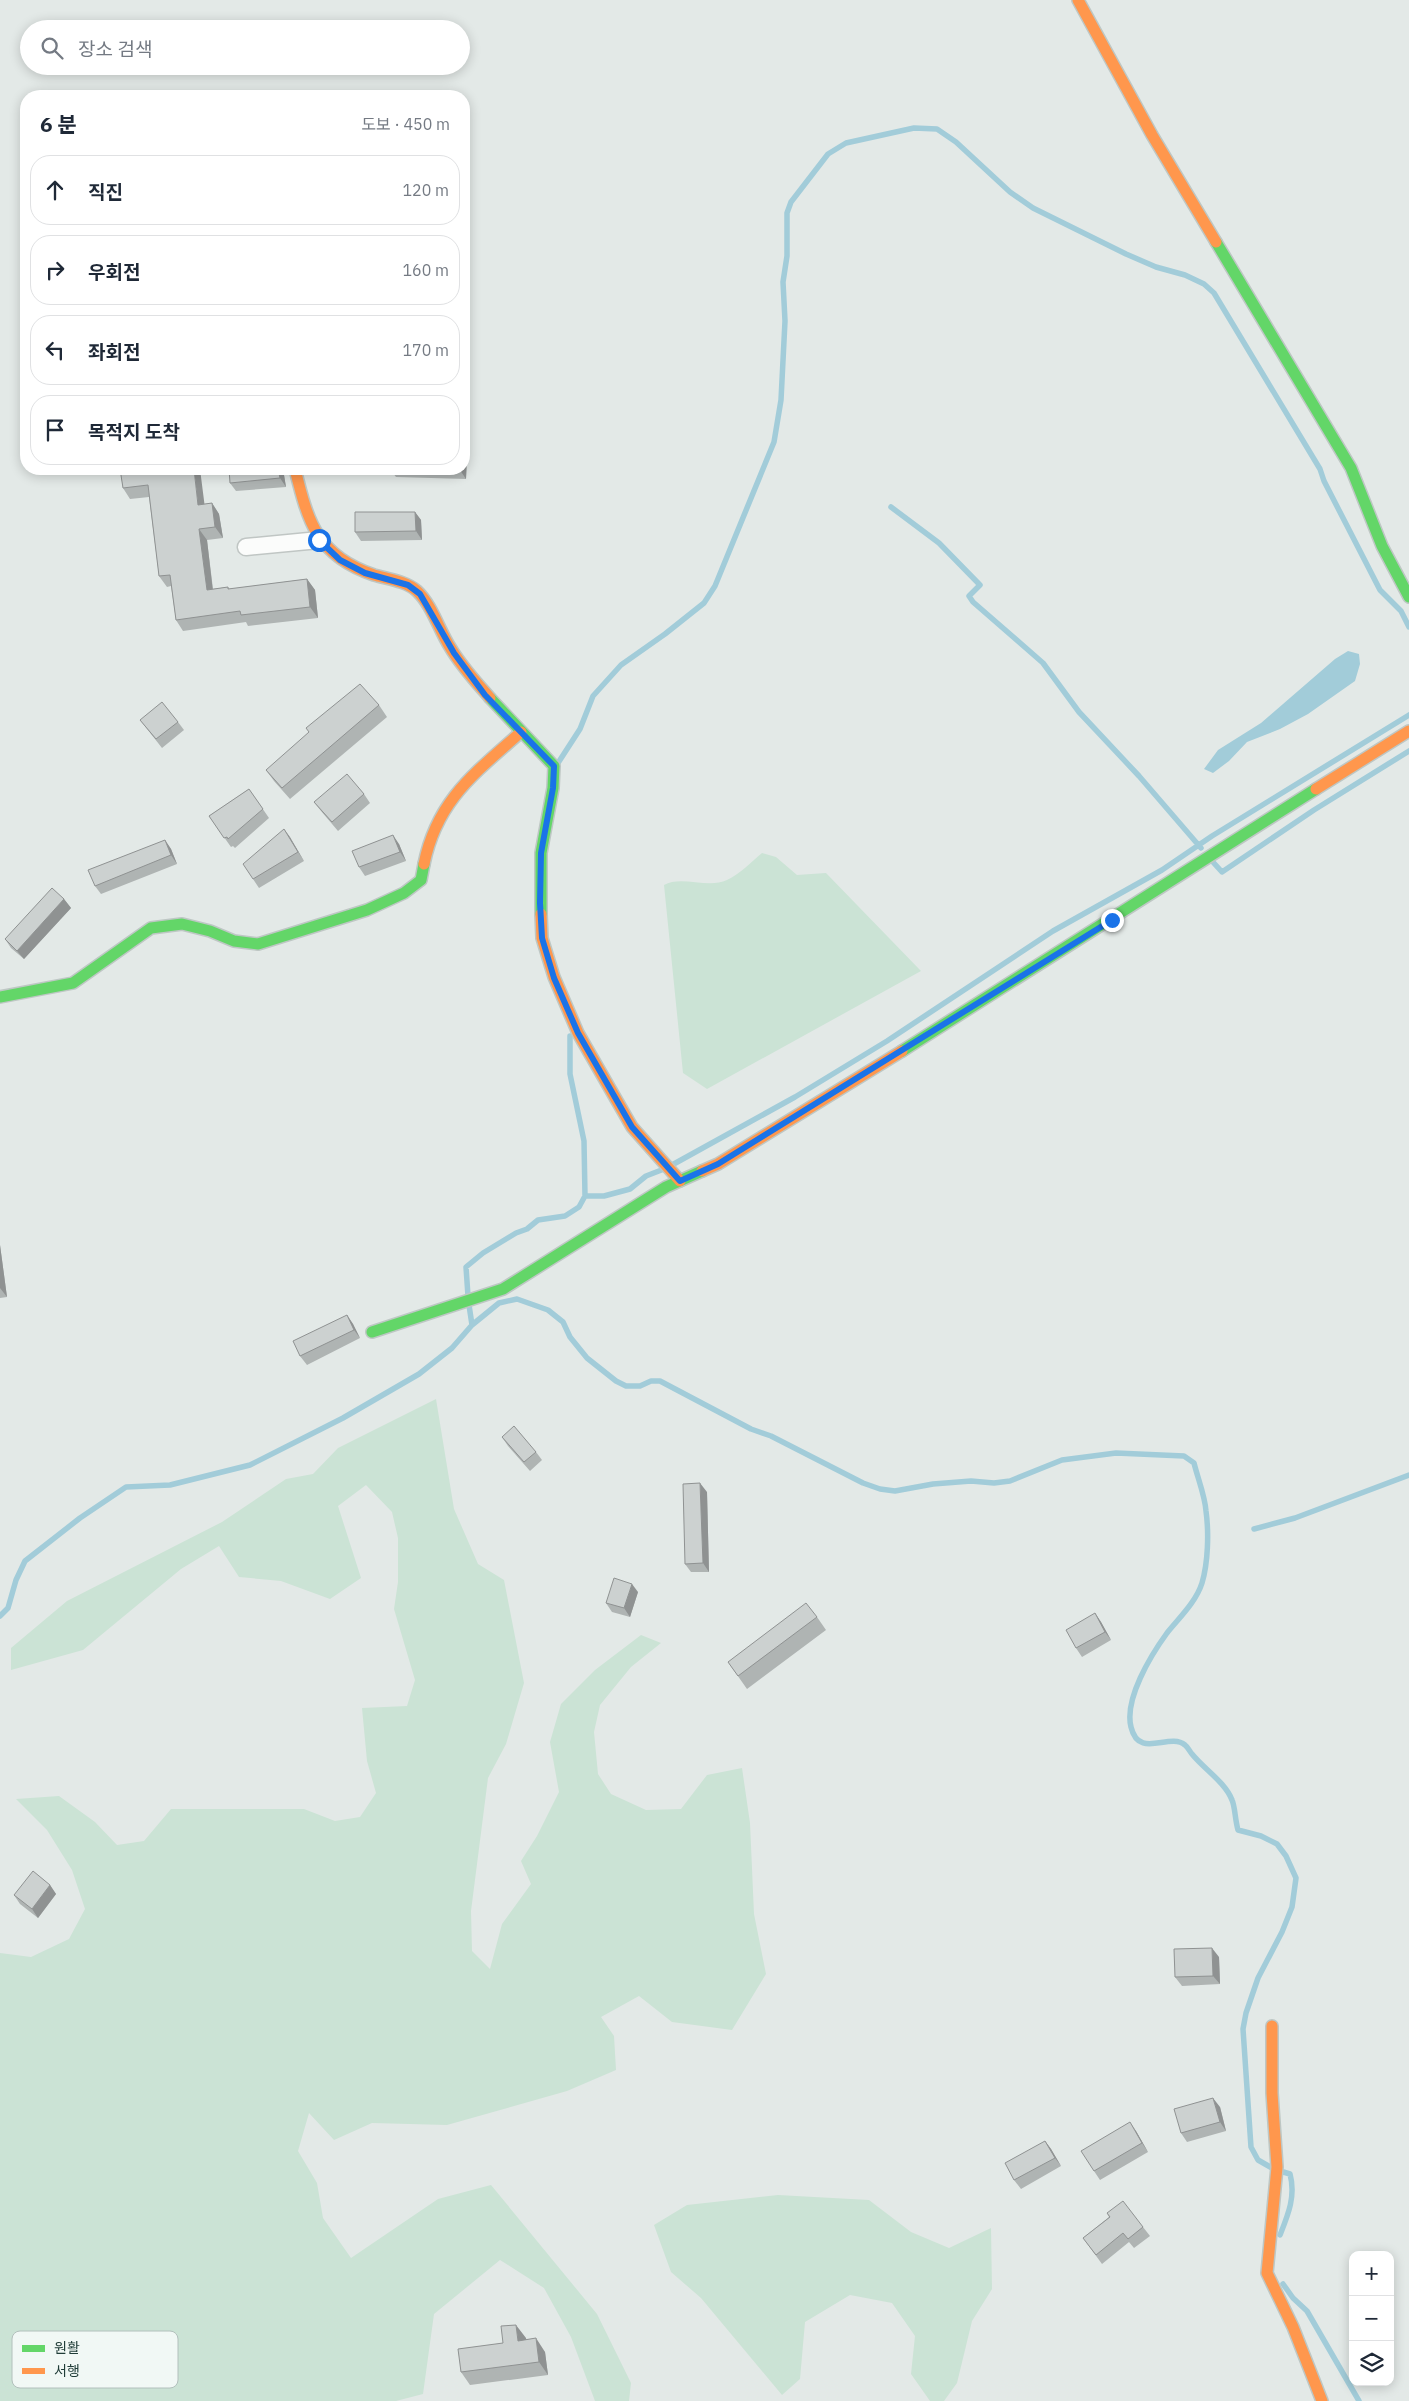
<!DOCTYPE html>
<html lang="ko">
<meta charset="utf-8">
<style>
body{margin:0;font-family:"IBM Plex Sans","Noto Sans KR",sans-serif;background:#f6f6f7;color:#1f2937}
.controls{position:absolute;right:15px;bottom:15px;display:grid;overflow:hidden;border-radius:10px;box-shadow:0 2px 12px #0003}
.controls button{width:45px;height:45px;display:grid;place-items:center;padding:0;border:0;border-bottom:1px solid #e0e1e3;background:#fff;color:#1f2937;font:25px sans-serif}
.stop{position:absolute;width:15px;height:15px;margin:-11px;border:4px solid #1a73e8;border-radius:50%;background:#fff}
.stop.end{background:#1a73e8;border-color:#fff;box-shadow:0 1px 5px #0008}
.list{margin:0;padding:0;list-style:none}
h2{display:flex;justify-content:space-between;align-items:center;height:65px;margin:0;padding:0 20px;font-size:21px}
h2 small{font-size:16px;font-weight:400;color:#747a83}
.list li{display:grid;grid-template-columns:32px 1fr auto;gap:15px;align-items:center;box-sizing:border-box;height:70px;margin:0 10px 10px;padding:0 10px;border:1px solid #e0e1e3;border-radius:20px}
.list b{display:block;font-size:19px;white-space:nowrap}
.list em{font-size:16px;font-style:normal;color:#747a83}
.icon{flex:none;width:28px;height:28px;fill:none;stroke:currentColor;stroke-width:2;stroke-linecap:round;stroke-linejoin:round}
.map{position:relative;flex:none;width:1409px;height:2401px;overflow:hidden}
.search{position:absolute;background:#fff;box-shadow:0 2px 12px #0003;left:20px;top:20px;width:450px;height:55px;display:flex;align-items:center;gap:12px;box-sizing:border-box;padding:0 18px;border-radius:28px;color:#747a83;font-size:19px}
.panel{position:absolute;background:#fff;box-shadow:0 2px 12px #0003;left:20px;top:90px;width:450px;height:385px;border-radius:20px}
.map>svg:first-child{display:block}
.green{fill:#cbe3d5}
.water{fill:#a2ccd9}
.lines{fill:none;stroke-linecap:round;stroke-linejoin:round}
.stream{stroke:#a2ccd9;stroke-width:5.5}
.street-casing{stroke:#c0c6c4;stroke-width:19}
.fast-casing{stroke:#bec7c4;stroke-width:14}
.slow-casing{stroke:#bec7c4;stroke-width:14}
.street{stroke:#fbfcfb;stroke-width:16}
.fast{stroke:#63d668;stroke-width:11}
.slow{stroke:#ff974d;stroke-width:11}
.wall{fill:#afb4b3}
.shaded-wall{fill:#8f9292}
.building{fill:#ccd1d0;stroke:#8f9292}
.route{stroke:#1a73e8;stroke-width:6}
.key{fill:#f1f8f5;stroke:#b2c0bc;stroke-width:1}
.key-label{font-size:14px;fill:#203d38}
</style>
<div class="map">
<svg width="1409" height="2401" viewBox="0 0 1409 2401">
<rect width="100%" height="100%" fill="#e3e9e7"/>
<!-- green -->
<path class="green" d="M 762,853 L 776,857 L 797,875 L 826,873 L 921,971 L 707,1089 L 683,1073 L 664,885 C 681,875 708,889 727,880 C 740,874 751,862 762,853 Z
M 436,1399 L 454,1509 L 478,1564 L 504,1580 L 524,1683 L 506,1744 L 488,1778 L 471,1911 L 472,1951 L 490,1969 L 502,1924 L 531,1884 L 521,1861 L 537,1836 L 559,1792 L 550,1742 L 561,1704 L 595,1670 L 641,1635 L 661,1643 L 631,1667 L 600,1705 L 594,1732 L 598,1774 L 611,1794 L 646,1810 L 681,1809 L 707,1775 L 742,1768 L 750,1823 L 754,1914 L 766,1974 L 732,2030 L 672,2022 L 639,1996 L 601,2017 L 614,2036 L 616,2070 L 567,2091 L 447,2125 L 372,2123 L 334,2140 L 309,2113 L 298,2151 L 317,2183 L 323,2218 L 351,2258 L 438,2199 L 491,2185 L 597,2314 L 631,2383 L 629,2401 L 595,2401 L 571,2337 L 544,2288 L 500,2260 L 434,2314 L 423,2394 L 396,2401 L 0,2401 L 0,1953 L 31,1957 L 69,1939 L 85,1909 L 72,1870 L 47,1830 L 16,1799 L 59,1796 L 95,1822 L 117,1845 L 144,1841 L 171,1809 L 304,1809 L 335,1821 L 360,1817 L 376,1793 L 367,1761 L 362,1708 L 407,1706 L 415,1680 L 394,1609 L 398,1582 L 398,1538 L 392,1512 L 366,1485 L 338,1506 L 361,1578 L 330,1599 L 281,1581 L 239,1577 L 219,1546 L 181,1569 L 83,1650 L 11,1670 L 11,1648 L 67,1601 L 222,1522 L 286,1479 L 313,1474 L 338,1448 Z
M 778,2195 L 869,2200 L 911,2232 L 949,2248 L 991,2228 L 992,2289 L 972,2321 L 957,2383 L 944,2401 L 930,2401 L 911,2374 L 915,2336 L 892,2303 L 850,2295 L 805,2322 L 800,2379 L 782,2395 L 701,2298 L 671,2272 L 654,2225 L 687,2205 Z"/>
<!-- water -->
<path class="water" d="M 1348,651 L 1359,654 L 1360,664 L 1355,681 L 1308,714 L 1280,729 L 1247,742 L 1229,761 L 1213,773 L 1204,769 L 1218,750 L 1261,723 L 1335,659 Z"/>
<g class="lines">
<!-- stream -->
<path class="stream" d="M 891,507 L 939,543 L 980,585 L 969,596 L 973,602 L 1043,663 L 1079,712 L 1139,776 L 1201,848
M 558,763 L 580,729 L 593,696 L 621,665 L 665,634 L 704,603 L 715,586 L 774,442 L 781,400 L 785,321 L 783,282 L 787,256 L 787,213 L 791,202 L 828,154 L 846,143 L 914,128 L 937,129 L 956,142 L 1010,192 L 1033,208 L 1126,254 L 1156,267 L 1185,275 L 1204,284 L 1214,293 L 1320,469 L 1324,481 L 1380,590 L 1401,611 L 1409,627
M 1212,861 L 1222,872 L 1314,810 L 1409,751
M 672,1165 L 795,1097 L 887,1041 L 1053,931 L 1162,870 L 1212,836 L 1409,715
M 585,1196 L 604,1196 L 630,1189 L 646,1176 L 664,1169
M 468,1296 L 466,1267 L 483,1253 L 516,1233 L 527,1229 L 538,1220 L 565,1216 L 579,1207 L 585,1196 L 584,1141 L 570,1074 L 570,1036
M 469,1305 L 472,1325
M 1254,1529 L 1295,1518 L 1409,1475
M 0,1616 L 8,1608 L 16,1580 L 25,1561 L 80,1518 L 126,1487 L 170,1485 L 250,1465 L 343,1418 L 419,1374 L 452,1348 L 472,1325 L 499,1303 L 517,1299 L 548,1310 L 563,1322 L 570,1337 L 587,1358 L 616,1381 L 626,1386 L 640,1386 L 651,1381 L 660,1381 L 751,1429 L 771,1436 L 863,1483 L 880,1489 L 895,1491 L 933,1484 L 971,1481 L 994,1483 L 1010,1481 L 1062,1460 L 1116,1453 L 1184,1456 L 1194,1463 C 1198,1479 1205,1496 1206,1511 C 1209,1533 1208,1563 1202,1583 C 1196,1602 1179,1618 1167,1633 C 1151,1655 1124,1699 1131,1727 C 1139,1760 1169,1732 1185,1745 C 1188,1747 1190,1752 1192,1754 C 1204,1769 1225,1782 1232,1800 C 1235,1806 1235,1820 1238,1830 L 1261,1836 L 1277,1844 L 1286,1856 L 1296,1878 L 1292,1907 L 1282,1932 L 1258,1978 L 1246,2013 L 1243,2029 L 1251,2147 L 1258,2160 L 1272,2168
M 1280,2235 C 1288,2215 1296,2196 1290,2174 L 1280,2171
M 1283,2284 L 1293,2298 L 1307,2311 L 1359,2401"/>
<!-- street casing -->
<g class="street-casing">
<path id="street" d="M 246,547 L 319,540"/>
</g>
<!-- fast casing -->
<g class="fast-casing">
<path id="fast" d="M 1216,242 L 1351,468 L 1382,546 L 1409,597
M 490,698 L 554,766 L 553,788 L 541,853 L 541,914
M 0,997 L 73,983 L 151,928 L 182,924 L 210,931 L 234,941 L 258,944 L 367,910 L 404,893 L 421,880 L 424,864
M 902,1051 L 1316,789
M 372,1332 L 503,1289 L 666,1187 L 702,1171"/>
</g>
<!-- slow casing -->
<g class="slow-casing">
<path id="slow" d="M 1078,0 L 1152,135 L 1216,242
M 295,469 C 308,522 317,556 374,575 C 388,579 406,581 417,591 C 432,605 439,630 450,647 C 461,666 476,682 490,698
M 1316,789 L 1409,731
M 424,864 C 437,800 475,773 521,732
M 541,914 L 542,938 L 554,977 L 578,1033 L 632,1127 L 680,1181
M 702,1171 L 718,1164 L 902,1051
M 1272,2026 L 1272,2093 L 1277,2167 L 1267,2273 L 1293,2327 L 1322,2401"/>
</g>
<!-- street -->
<use href="#street" class="street"/>
<!-- fast -->
<use href="#fast" class="fast"/>
<!-- slow -->
<use href="#slow" class="slow"/>
</g>
<!-- wall -->
<path class="wall" d="M 467,456 L 466,479 L 396,477 L 390,469 L 464,469 Z
M 120,469 L 204,504 L 212,503 L 219,514 L 223,538 L 207,540 L 213,589 L 228,587 L 229,589 L 307,579 L 315,590 L 318,618 L 248,626 L 246,622 L 183,631 L 176,620 L 171,586 L 167,587 L 159,576 L 149,497 L 130,499 L 123,488 Z
M 283,469 L 286,487 L 236,491 L 230,483 Z
M 348,469 L 362,469 L 361,471 Z
M 415,512 L 421,520 L 422,540 L 361,541 L 355,532 Z
M 379,705 L 387,717 L 290,799 L 274,781 L 266,770 Z
M 140,720 L 178,722 L 184,730 L 162,748 Z
M 249,789 L 269,818 L 235,848 L 233,846 L 231,847 L 209,816 Z
M 364,794 L 370,803 L 338,831 L 321,811 L 314,802 Z
M 284,829 L 304,861 L 259,888 L 253,879 Z
M 165,840 L 171,849 L 177,864 L 101,894 L 95,886 Z
M 399,844 L 406,861 L 365,876 L 359,867 Z
M 64,899 L 71,908 L 24,959 L 11,948 L 5,939 Z
M 0,1245 L 7,1297 L 0,1298 Z
M 347,1315 L 353,1324 L 360,1338 L 307,1365 L 300,1356 Z
M 502,1437 L 536,1452 L 542,1460 L 530,1471 L 508,1446 Z
M 707,1492 L 709,1572 L 691,1572 L 685,1564 Z
M 638,1592 L 630,1617 L 612,1612 L 606,1603 Z
M 1095,1613 L 1101,1622 L 1111,1640 L 1082,1657 L 1076,1648 Z
M 817,1617 L 826,1630 L 747,1689 L 728,1662 Z
M 50,1885 L 56,1894 L 38,1918 L 20,1904 L 14,1895 Z
M 1219,1957 L 1220,1984 L 1182,1986 L 1175,1977 Z
M 1220,2107 L 1226,2131 L 1187,2142 L 1181,2133 Z
M 1136,2131 L 1148,2152 L 1100,2180 L 1094,2171 Z
M 1045,2141 L 1051,2149 L 1061,2166 L 1021,2189 L 1014,2180 Z
M 1107,2213 L 1143,2227 L 1150,2236 L 1134,2248 L 1129,2242 L 1102,2264 L 1083,2238 L 1109,2217 Z
M 526,2338 L 526,2340 L 545,2352 L 548,2375 L 470,2385 L 461,2372 L 503,2343 Z"/>
<!-- shaded-wall -->
<path class="shaded-wall" d="M 464,451 L 467,456 L 466,479 L 460,470 L 460,469 L 464,469 Z
M 194,469 L 200,469 L 206,516 L 198,505 Z
M 278,469 L 283,469 L 286,487 L 280,478 Z
M 212,503 L 219,514 L 223,538 L 215,527 Z
M 415,512 L 421,520 L 422,540 L 416,531 Z
M 199,529 L 207,540 L 214,601 L 207,590 Z
M 307,579 L 315,590 L 318,618 L 310,607 Z
M 284,829 L 290,837 L 304,861 L 298,852 Z
M 393,835 L 399,844 L 406,861 L 400,852 Z
M 165,840 L 171,849 L 177,864 L 171,855 Z
M 64,899 L 71,908 L 24,959 L 17,951 Z
M 0,1245 L 7,1297 L 0,1288 Z
M 347,1315 L 353,1324 L 360,1338 L 354,1330 Z
M 700,1483 L 707,1492 L 709,1572 L 703,1563 Z
M 632,1584 L 638,1592 L 630,1617 L 624,1608 Z
M 1095,1613 L 1101,1622 L 1111,1640 L 1105,1632 Z
M 50,1885 L 56,1894 L 38,1918 L 32,1909 Z
M 1212,1948 L 1219,1957 L 1220,1984 L 1213,1976 Z
M 1213,2098 L 1220,2107 L 1226,2131 L 1220,2122 Z
M 1130,2122 L 1136,2131 L 1148,2152 L 1142,2143 Z
M 1045,2141 L 1051,2149 L 1061,2166 L 1055,2158 Z
M 516,2325 L 526,2338 L 528,2354 L 518,2341 Z
M 536,2338 L 545,2352 L 548,2375 L 539,2362 Z"/>
<!-- building -->
<path class="building" d="M 120,469 L 194,469 L 198,505 L 212,503 L 215,527 L 199,529 L 207,590 L 228,587 L 228,589 L 307,579 L 310,607 L 241,615 L 240,611 L 176,620 L 170,575 L 159,576 L 148,485 L 123,488 Z
M 229,469 L 278,469 L 280,478 L 230,483 Z
M 409,469 L 460,469 L 460,470 Z
M 355,512 L 415,512 L 416,531 L 355,532 Z
M 360,684 L 379,705 L 282,788 L 266,770 L 309,732 L 306,728 Z
M 162,702 L 178,722 L 156,739 L 140,720 Z
M 347,774 L 364,794 L 332,822 L 314,802 Z
M 249,789 L 263,809 L 228,839 L 227,837 L 224,838 L 209,816 Z
M 284,829 L 298,852 L 253,879 L 243,864 Z
M 393,835 L 400,852 L 359,867 L 352,851 Z
M 165,840 L 171,855 L 95,886 L 88,870 Z
M 52,888 L 64,899 L 17,951 L 5,939 Z
M 347,1315 L 354,1330 L 300,1356 L 293,1341 Z
M 514,1426 L 536,1452 L 524,1462 L 502,1437 Z
M 700,1483 L 703,1563 L 685,1564 L 683,1484 Z
M 614,1578 L 632,1584 L 624,1608 L 606,1603 Z
M 806,1603 L 817,1617 L 738,1676 L 728,1662 Z
M 1095,1613 L 1105,1632 L 1076,1648 L 1066,1630 Z
M 33,1871 L 50,1885 L 32,1909 L 14,1895 Z
M 1212,1948 L 1213,1976 L 1175,1977 L 1174,1949 Z
M 1213,2098 L 1220,2122 L 1181,2133 L 1174,2109 Z
M 1130,2122 L 1142,2143 L 1094,2171 L 1081,2151 Z
M 1045,2141 L 1055,2158 L 1014,2180 L 1005,2163 Z
M 1123,2201 L 1143,2227 L 1128,2239 L 1123,2233 L 1096,2255 L 1083,2238 L 1110,2217 L 1107,2213 Z
M 516,2325 L 518,2341 L 536,2338 L 539,2362 L 461,2372 L 458,2349 L 503,2343 L 501,2326 Z"/>
<g class="lines">
<!-- route -->
<path class="route" d="M 319,540 L 340,560 L 365,573 L 408,585 L 420,594 L 454,653 L 485,695 L 554,766 L 553,788 L 541,853 L 540,903 L 542,938 L 554,978 L 578,1033 L 632,1127 L 680,1181 L 718,1164 L 1112,920"/>
</g>
<!-- legend -->
<rect x="12" y="2331" width="166" height="57" rx="8" class="key"/>
<rect x="22" y="2345" width="23" height="7" fill="#63d668"/>
<rect x="22" y="2368" width="23" height="6" fill="#ff974d"/>
<g class="key-label">
<text x="54" y="2353">원활</text>
<text x="54" y="2376">서행</text>
</g>
</svg>
<div class="controls">
<button>+</button>
<button>−</button>
<button><svg class="icon" aria-label="layers" viewBox="0 0 24 24"><path d="M12 4l9 5-9 5-9-5zM3 14l9 5 9-5"/></svg></button>
</div>
<div class="stop" style="left:319px;top:540px"></div>
<div class="stop end" style="left:1112px;top:920px"></div>
<div class="search"><svg class="icon" aria-label="search" viewBox="0 0 24 24"><circle cx="10" cy="10" r="6"/><path d="M15 15l6 6"/></svg>장소 검색</div>
<section class="panel">
<h2>6 분<small>도보 · 450 m</small></h2>
<ul class="list">
<li><svg class="icon" aria-label="ahead" viewBox="0 0 24 24"><path d="M12 20V5M6 11l6-6 6 6"/></svg><div><b>직진</b></div><em>120 m</em></li>
<li><svg class="icon" aria-label="right" viewBox="0 0 24 24"><path d="M7 20v-9h11M14 6l5 5-5 5"/></svg><div><b>우회전</b></div><em>160 m</em></li>
<li><svg class="icon" aria-label="left" viewBox="0 0 24 24"><path d="M17 20v-9H6M10 6l-5 5 5 5"/></svg><div><b>좌회전</b></div><em>170 m</em></li>
<li><svg class="icon" aria-label="arrive" viewBox="0 0 24 24"><path d="M6 21V4h12l-3 4 3 4H6"/></svg><div><b>목적지 도착</b></div></li>
</ul>
</section>
</div>
